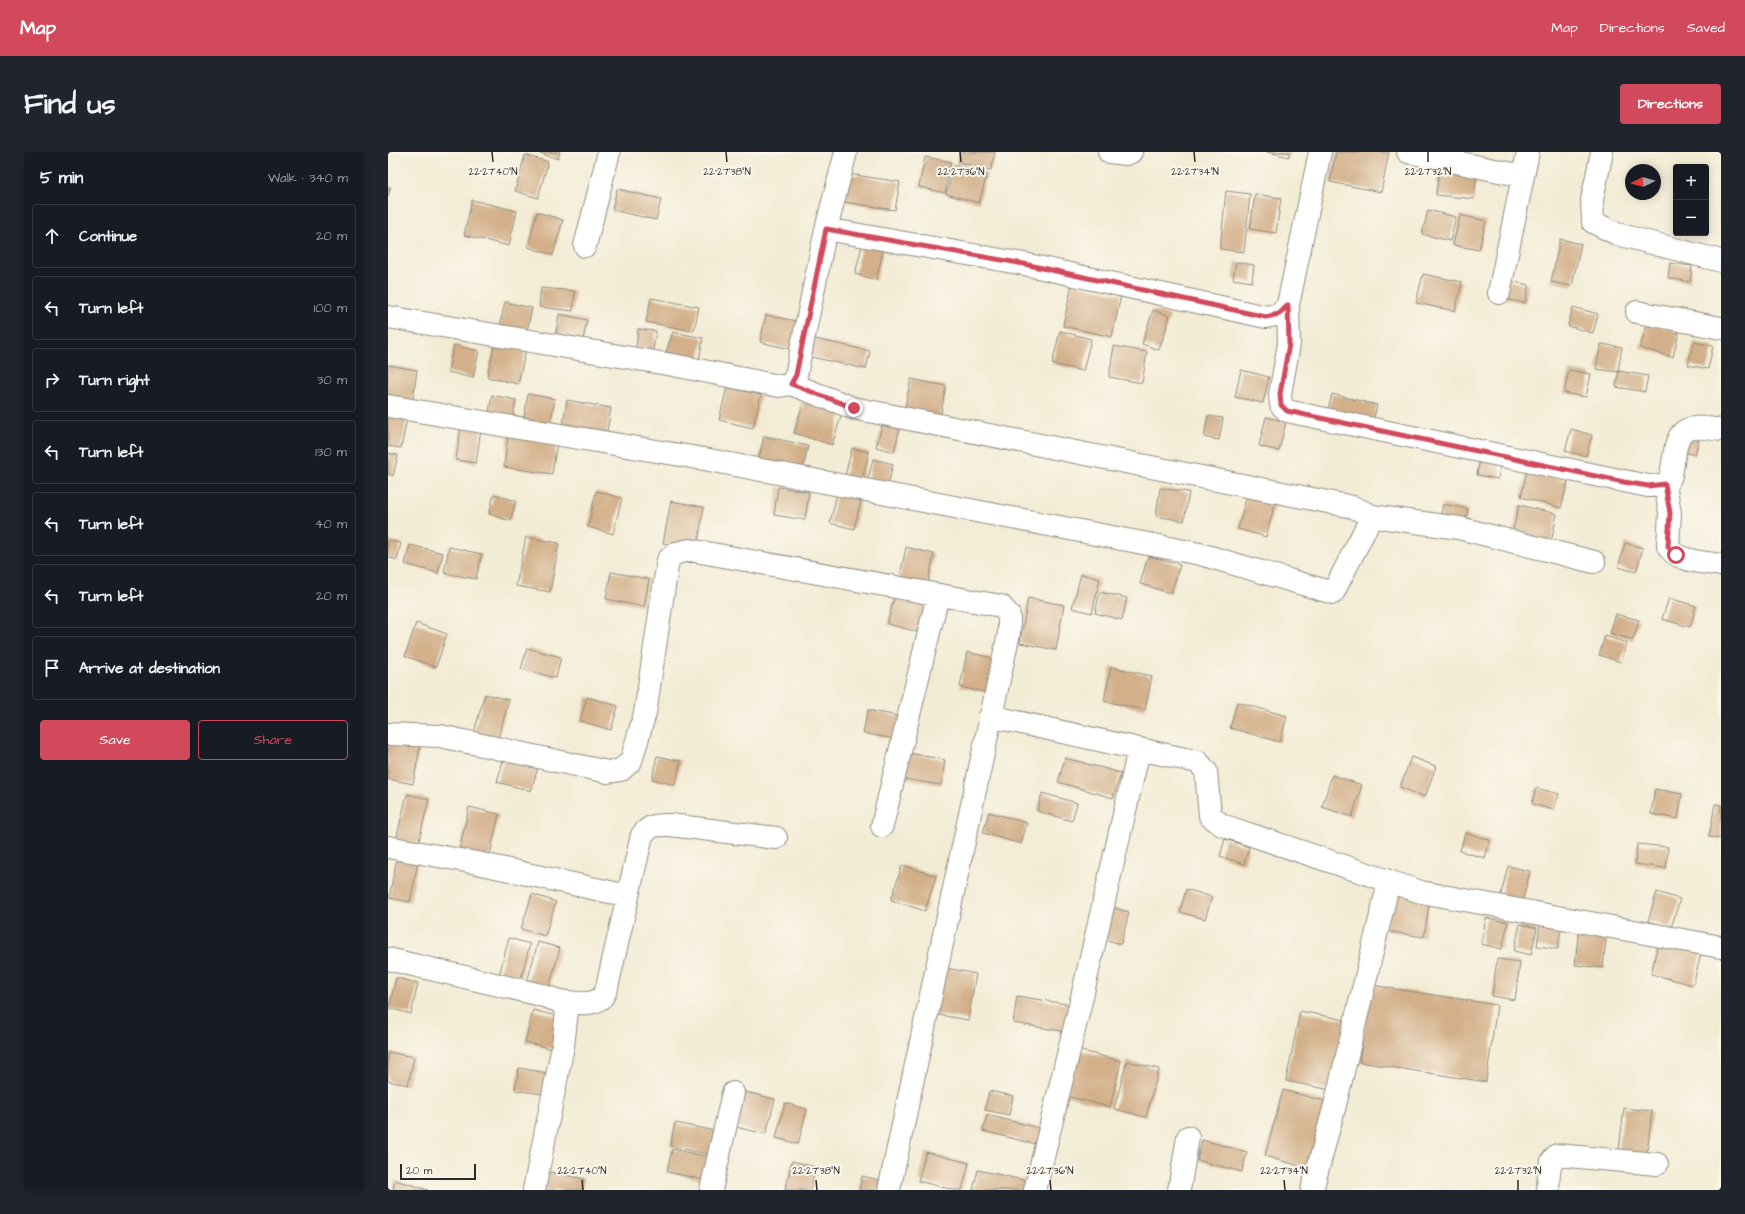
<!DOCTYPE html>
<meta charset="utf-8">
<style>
body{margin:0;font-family:"Architects Daughter",sans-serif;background:#20242c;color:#f1f3f6}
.controls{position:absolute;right:12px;top:12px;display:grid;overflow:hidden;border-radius:4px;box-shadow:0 2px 10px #0003}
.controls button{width:36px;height:36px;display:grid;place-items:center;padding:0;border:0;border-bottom:1px solid #363941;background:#171b24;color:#f1f3f6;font:20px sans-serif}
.compass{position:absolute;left:1237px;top:12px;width:36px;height:36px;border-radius:50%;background:#171b24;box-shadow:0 2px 10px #0003;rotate:265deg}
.scale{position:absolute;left:12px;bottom:10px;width:76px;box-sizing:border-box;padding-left:4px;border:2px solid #2b2b2b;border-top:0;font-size:11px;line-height:14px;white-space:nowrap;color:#2b2b2b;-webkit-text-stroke:3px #fbf7ec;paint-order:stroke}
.stop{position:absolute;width:12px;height:12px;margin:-9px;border:3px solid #d1495b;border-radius:50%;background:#fff}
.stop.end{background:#d1495b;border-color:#fff;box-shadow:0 1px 4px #0008}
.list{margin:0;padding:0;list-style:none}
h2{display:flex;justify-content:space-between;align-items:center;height:52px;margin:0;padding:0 16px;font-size:17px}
h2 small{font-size:13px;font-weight:400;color:#9ea1a6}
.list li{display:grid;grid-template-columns:26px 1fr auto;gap:12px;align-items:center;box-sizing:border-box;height:64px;margin:0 8px 8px;padding:0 8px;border:1px solid #363941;border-radius:4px}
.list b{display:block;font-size:15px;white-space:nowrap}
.list em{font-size:13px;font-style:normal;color:#9ea1a6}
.actions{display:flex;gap:8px;padding:12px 16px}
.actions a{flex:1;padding:9px 0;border:1px solid #d1495b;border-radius:4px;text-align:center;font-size:14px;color:#d1495b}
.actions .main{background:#d1495b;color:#fff}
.icon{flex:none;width:22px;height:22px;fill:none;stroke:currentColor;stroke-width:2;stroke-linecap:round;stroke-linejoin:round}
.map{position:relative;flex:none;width:1333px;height:1038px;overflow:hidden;border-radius:4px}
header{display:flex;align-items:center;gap:24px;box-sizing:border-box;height:56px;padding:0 20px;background:#d1495b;color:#fff}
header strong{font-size:19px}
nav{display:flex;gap:22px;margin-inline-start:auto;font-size:14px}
.intro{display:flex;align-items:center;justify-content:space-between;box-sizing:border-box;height:96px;padding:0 24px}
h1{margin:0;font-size:28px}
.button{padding:10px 18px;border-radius:4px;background:#d1495b;color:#fff;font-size:14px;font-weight:700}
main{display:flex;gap:24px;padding:0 24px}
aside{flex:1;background:#171b24;border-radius:4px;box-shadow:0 2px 10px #0003}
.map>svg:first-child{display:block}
.building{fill:#d3b08a}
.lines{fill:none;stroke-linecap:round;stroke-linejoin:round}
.minor-casing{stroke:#8f8c80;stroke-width:24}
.minor{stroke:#fff;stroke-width:22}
.route{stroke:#d1495b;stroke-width:5}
.ticks{fill:none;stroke:#2b2b2b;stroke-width:1.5}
.ticks-label{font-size:10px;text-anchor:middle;fill:#2b2b2b;stroke:#fbf7ec;stroke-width:4;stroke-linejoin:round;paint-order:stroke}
</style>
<header>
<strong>Map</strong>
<nav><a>Map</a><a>Directions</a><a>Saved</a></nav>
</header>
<div class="intro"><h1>Find us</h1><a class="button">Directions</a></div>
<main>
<aside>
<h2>5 min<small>Walk · 340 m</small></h2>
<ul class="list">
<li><svg class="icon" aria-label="ahead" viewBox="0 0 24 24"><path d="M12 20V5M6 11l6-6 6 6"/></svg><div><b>Continue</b></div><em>20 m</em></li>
<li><svg class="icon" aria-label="left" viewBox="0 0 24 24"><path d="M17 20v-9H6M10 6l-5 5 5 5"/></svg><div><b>Turn left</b></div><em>100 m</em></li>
<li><svg class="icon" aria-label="right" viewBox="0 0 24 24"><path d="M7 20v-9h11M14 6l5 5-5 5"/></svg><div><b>Turn right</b></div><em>30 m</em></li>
<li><svg class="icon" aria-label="left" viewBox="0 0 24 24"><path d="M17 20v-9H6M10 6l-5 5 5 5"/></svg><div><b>Turn left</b></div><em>130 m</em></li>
<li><svg class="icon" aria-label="left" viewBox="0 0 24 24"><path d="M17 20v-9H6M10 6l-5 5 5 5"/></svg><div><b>Turn left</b></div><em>40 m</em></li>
<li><svg class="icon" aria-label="left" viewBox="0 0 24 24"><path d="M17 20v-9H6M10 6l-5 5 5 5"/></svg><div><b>Turn left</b></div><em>20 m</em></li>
<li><svg class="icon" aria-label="arrive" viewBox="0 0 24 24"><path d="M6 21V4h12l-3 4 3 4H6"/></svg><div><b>Arrive at destination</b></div></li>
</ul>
<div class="actions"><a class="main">Save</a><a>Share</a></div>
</aside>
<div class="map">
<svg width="1333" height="1038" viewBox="0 0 1333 1038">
<rect width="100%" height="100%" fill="#fbf7ec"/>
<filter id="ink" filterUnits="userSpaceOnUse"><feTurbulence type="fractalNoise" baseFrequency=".025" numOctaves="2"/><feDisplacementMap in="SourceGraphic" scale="8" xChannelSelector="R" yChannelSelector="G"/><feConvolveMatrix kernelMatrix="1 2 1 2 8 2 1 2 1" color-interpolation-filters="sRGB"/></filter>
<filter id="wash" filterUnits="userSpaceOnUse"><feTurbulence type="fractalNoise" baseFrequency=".012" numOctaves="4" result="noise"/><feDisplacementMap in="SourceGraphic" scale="16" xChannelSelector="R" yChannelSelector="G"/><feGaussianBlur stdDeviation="0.9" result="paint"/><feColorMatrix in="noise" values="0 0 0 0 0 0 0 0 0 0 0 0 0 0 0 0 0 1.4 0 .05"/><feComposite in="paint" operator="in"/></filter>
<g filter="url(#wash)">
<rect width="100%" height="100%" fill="#f3ecd5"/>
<g id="blocks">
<!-- building -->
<path class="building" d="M 149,0 L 172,0 L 170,7 Z
M 572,0 L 607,0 L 603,18 L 570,10 Z
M 879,0 L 902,0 L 901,5 Z
M 948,0 L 1001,0 L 993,40 L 942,30 Z
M 137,3 L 160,10 L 150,46 L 127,39 Z
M 537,5 L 563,10 L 557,41 L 531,35 Z
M 567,12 L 599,22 L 591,51 L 558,42 Z
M 1051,18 L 1089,21 L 1086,47 L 1048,43 Z
M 460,22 L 512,30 L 507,58 L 456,50 Z
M 0,35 L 3,35 L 0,44 Z
M 229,37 L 273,47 L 268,68 L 224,58 Z
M 838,39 L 862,42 L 856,100 L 832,97 Z
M 867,42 L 893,46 L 888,81 L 862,77 Z
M 84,48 L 129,59 L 121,94 L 76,83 Z
M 1040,58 L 1068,65 L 1062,89 L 1034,82 Z
M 149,60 L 175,68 L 165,103 L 140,95 Z
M 1072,63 L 1098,69 L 1091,98 L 1065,93 Z
M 1172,87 L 1193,92 L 1184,134 L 1163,130 Z
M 475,90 L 496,96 L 488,128 L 467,122 Z
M 848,110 L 866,113 L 864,130 L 845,127 Z
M 1282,111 L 1304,114 L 1302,130 L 1280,126 Z
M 1035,122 L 1074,130 L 1067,159 L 1028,151 Z
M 1116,128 L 1141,133 L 1137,151 L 1112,146 Z
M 684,132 L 733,143 L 724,185 L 675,174 Z
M 153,136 L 187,139 L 185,159 L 151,155 Z
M 263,146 L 311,155 L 306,179 L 258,170 Z
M 117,150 L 144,156 L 137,188 L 110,181 Z
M 1185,155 L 1210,162 L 1205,181 L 1180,174 Z
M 765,158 L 782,164 L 771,198 L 754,192 Z
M 171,162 L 199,168 L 193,198 L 166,193 Z
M 378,163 L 418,171 L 411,199 L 372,190 Z
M 1259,171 L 1291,180 L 1285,205 L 1252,196 Z
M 250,177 L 268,179 L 265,198 L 248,196 Z
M 672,179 L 703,187 L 695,219 L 664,212 Z
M 285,180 L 315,186 L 311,208 L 278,200 Z
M 427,187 L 482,199 L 478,217 L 423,205 Z
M 107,190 L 138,197 L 130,232 L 99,225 Z
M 1306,190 L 1325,194 L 1320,217 L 1300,213 Z
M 1213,192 L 1234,195 L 1230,220 L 1208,217 Z
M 66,193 L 91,199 L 85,226 L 60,220 Z
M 726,194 L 759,200 L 754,231 L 721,225 Z
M 0,213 L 29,218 L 24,254 L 0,250 Z
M 853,218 L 881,225 L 875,251 L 847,245 Z
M 1181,218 L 1203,222 L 1198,245 L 1176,241 Z
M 1231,219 L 1260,224 L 1257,240 L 1228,235 Z
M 523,227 L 558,234 L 551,271 L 515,264 Z
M 339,235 L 373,243 L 365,276 L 331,268 Z
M 140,242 L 167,247 L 161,276 L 135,271 Z
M 944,242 L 989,253 L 983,277 L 938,266 Z
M 104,243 L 128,248 L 124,270 L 100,265 Z
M 179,248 L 223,256 L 218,285 L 174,277 Z
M 416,249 L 454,261 L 444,293 L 406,281 Z
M 0,262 L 19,266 L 13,296 L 0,294 Z
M 820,264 L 835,266 L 831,288 L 816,285 Z
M 878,265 L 898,270 L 891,299 L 871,294 Z
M 496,267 L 513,272 L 506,300 L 488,295 Z
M 73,274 L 93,277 L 88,311 L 68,308 Z
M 1183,277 L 1204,283 L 1198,304 L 1177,299 Z
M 1297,282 L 1311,286 L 1307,303 L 1293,299 Z
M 120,283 L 169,291 L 164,322 L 116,315 Z
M 376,284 L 420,294 L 413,325 L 369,315 Z
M 464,296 L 481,300 L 472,336 L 455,331 Z
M 0,301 L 10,303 L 5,324 L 0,322 Z
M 485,307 L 505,312 L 499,340 L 478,335 Z
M 1092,307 L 1113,310 L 1110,327 L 1089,323 Z
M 1139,319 L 1180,329 L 1173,356 L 1133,345 Z
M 390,335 L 421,340 L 417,368 L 386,363 Z
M 772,336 L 801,340 L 796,369 L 768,364 Z
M 208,339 L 234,346 L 225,382 L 200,375 Z
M 860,339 L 888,347 L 878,385 L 850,377 Z
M 106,342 L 128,349 L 122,369 L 101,362 Z
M 449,342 L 473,348 L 466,377 L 442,371 Z
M 283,349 L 316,355 L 309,397 L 275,391 Z
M 1055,352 L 1080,357 L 1076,377 L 1051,372 Z
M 1131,353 L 1169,362 L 1162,395 L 1123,386 Z
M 138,385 L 171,391 L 162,440 L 128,434 Z
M 0,388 L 13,391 L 9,408 L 0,405 Z
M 1237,391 L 1255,396 L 1248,420 L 1230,415 Z
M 22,393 L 55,401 L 50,421 L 17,412 Z
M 61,395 L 94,402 L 88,427 L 56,421 Z
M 518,395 L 546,402 L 539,437 L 511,430 Z
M 760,404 L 792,413 L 783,441 L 752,432 Z
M 223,420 L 261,427 L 256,455 L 218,447 Z
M 693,422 L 712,427 L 704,461 L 684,456 Z
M 712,440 L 739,446 L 734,468 L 707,461 Z
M 507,443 L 542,452 L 534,481 L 499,472 Z
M 640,446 L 676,453 L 668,498 L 632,491 Z
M 1281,446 L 1308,454 L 1302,475 L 1274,467 Z
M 1228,462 L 1251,468 L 1245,488 L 1222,481 Z
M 28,471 L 59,482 L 48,515 L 17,504 Z
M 1217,484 L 1239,491 L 1233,510 L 1211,503 Z
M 139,496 L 173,505 L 168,526 L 133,517 Z
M 579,500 L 612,508 L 605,542 L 572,535 Z
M 723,515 L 764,524 L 757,558 L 716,549 Z
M 97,542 L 121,548 L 110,587 L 86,580 Z
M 199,545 L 230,554 L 223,578 L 192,569 Z
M 849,550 L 899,564 L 892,590 L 842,576 Z
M 480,558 L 515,565 L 511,588 L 475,581 Z
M 0,583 L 33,590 L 25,632 L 0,627 Z
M 521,601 L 557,608 L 553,633 L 517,627 Z
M 117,602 L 151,612 L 143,639 L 109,630 Z
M 269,604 L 293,609 L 287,633 L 264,627 Z
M 1023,605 L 1048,614 L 1037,645 L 1012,635 Z
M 677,606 L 733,621 L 725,646 L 670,630 Z
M 944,623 L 974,633 L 964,665 L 934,655 Z
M 1148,636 L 1171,642 L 1166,658 L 1144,652 Z
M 1267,637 L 1294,642 L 1290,667 L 1263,662 Z
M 654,641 L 689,651 L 684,669 L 649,659 Z
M 19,642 L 41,647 L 30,693 L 8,688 Z
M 1327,652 L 1333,653 L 1333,687 L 1321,685 Z
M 81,655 L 111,662 L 100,712 L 70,704 Z
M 601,660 L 639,671 L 633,692 L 595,681 Z
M 1077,681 L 1102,688 L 1097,706 L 1072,699 Z
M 837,687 L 861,695 L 856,712 L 832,704 Z
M 1249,692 L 1280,695 L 1278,716 L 1247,712 Z
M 10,701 L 31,705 L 22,750 L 1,746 Z
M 514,713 L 548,724 L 537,759 L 503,748 Z
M 1120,714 L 1142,719 L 1134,751 L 1112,746 Z
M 798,737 L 824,745 L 817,767 L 792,760 Z
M 1269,740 L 1292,747 L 1283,776 L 1260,769 Z
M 1004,741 L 1042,746 L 1036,785 L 998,779 Z
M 144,742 L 168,750 L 157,784 L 133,777 Z
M 723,755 L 741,760 L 733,792 L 715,787 Z
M 1098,766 L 1120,770 L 1114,797 L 1093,792 Z
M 1153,766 L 1174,769 L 1170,797 L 1149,794 Z
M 1132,772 L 1149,776 L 1143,803 L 1126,799 Z
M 1191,775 L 1219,778 L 1215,816 L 1187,813 Z
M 121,786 L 142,792 L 131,833 L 110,827 Z
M 1271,787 L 1314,798 L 1305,833 L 1263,822 Z
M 150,790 L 172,796 L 160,840 L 138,834 Z
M 1109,807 L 1132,810 L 1127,848 L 1104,844 Z
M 549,814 L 588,822 L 580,868 L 540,861 Z
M 8,826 L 30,831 L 23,862 L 1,856 Z
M 983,833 L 1109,853 L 1098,930 L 971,910 Z
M 629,844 L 684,853 L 680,880 L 625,871 Z
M 145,858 L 176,866 L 168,898 L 137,890 Z
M 912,859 L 962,869 L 948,939 L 898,929 Z
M 690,898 L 733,909 L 722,955 L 678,944 Z
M 0,900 L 26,905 L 20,933 L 0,929 Z
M 739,909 L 771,917 L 758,965 L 726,957 Z
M 131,916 L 165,922 L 161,943 L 127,938 Z
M 895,938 L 940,950 L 922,1017 L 877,1004 Z
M 601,939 L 625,944 L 621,963 L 597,958 Z
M 357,940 L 387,947 L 378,982 L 348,975 Z
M 397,951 L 419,957 L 410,992 L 388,986 Z
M 1236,956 L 1264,959 L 1258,1009 L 1230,1006 Z
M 599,963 L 659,978 L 655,994 L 595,979 Z
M 287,971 L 333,980 L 328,1004 L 282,994 Z
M 814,988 L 859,1000 L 854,1020 L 809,1008 Z
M 284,997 L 326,1006 L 321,1029 L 279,1020 Z
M 538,1000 L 581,1011 L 574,1038 L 566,1038 L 530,1029 Z
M 404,1009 L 428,1015 L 422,1038 L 397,1038 Z
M 590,1018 L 640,1029 L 639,1038 L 585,1038 Z
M 156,1019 L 196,1027 L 194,1038 L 153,1038 Z
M 474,1024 L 500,1030 L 498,1038 L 471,1038 Z
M 7,1028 L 40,1038 L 5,1038 Z"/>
</g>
</g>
<g filter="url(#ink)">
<use href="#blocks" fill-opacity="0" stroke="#8f8c80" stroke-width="1"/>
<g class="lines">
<!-- minor casing -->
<g class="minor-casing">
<path id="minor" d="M 721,0 L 738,2 L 743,0
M 1020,0 L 1135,24
M 1214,0 L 1204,48 L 1205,70 L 1229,82 L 1333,109
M 438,77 L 636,112 L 878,165 L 891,162 L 900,153 L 932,0
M 197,94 L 221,0
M 1111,141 L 1140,0
M 900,153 L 901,192 L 892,242 L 893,253 L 899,259 L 1260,334 C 1266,334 1273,334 1278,331 C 1283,327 1283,323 1284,317 C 1290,278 1291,271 1333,278
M 1249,160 L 1333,176
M 0,165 L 285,213 L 391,234 L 403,232 L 408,223 L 438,77 L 458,0
M 403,232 L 465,256 L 965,355 L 984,364 L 1071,376 L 1206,410
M 0,254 L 316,307 L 812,402 L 945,441 L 984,364
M 1277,332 L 1282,361 L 1280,394 C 1288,410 1317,410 1333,413
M 602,564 L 810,610 L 818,619 L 822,664 L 834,673 L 1033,740 L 1333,795
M 0,582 L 52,584 L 220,620 L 233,618 L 243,609 L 257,561 L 280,408 L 288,401 L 302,398 L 613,454 L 621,463 L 621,481 L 501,1038
M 494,674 L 550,443
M 0,695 L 89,711 L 240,744
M 0,807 L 153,843 L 171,849 L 179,859 L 175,894 L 146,1038
M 171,849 C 183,850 203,855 213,846 C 216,844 218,838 219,835 L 254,683 C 262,672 270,673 282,673 L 388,686
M 323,1038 L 345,941
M 647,1038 L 693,849 L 751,598
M 791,1038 L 800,985
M 924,1038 L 947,953 L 1001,730
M 1160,1038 C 1161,1026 1159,1012 1169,1003 L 1269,1012"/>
</g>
<!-- minor -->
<use href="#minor" class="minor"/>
</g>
</g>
<g class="lines" filter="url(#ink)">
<!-- route -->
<path class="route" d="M 466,256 L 403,232 L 408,223 L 438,77 L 636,112 L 878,165 L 891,162 L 900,153 L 901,192 L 892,242 L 893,253 L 899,259 L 1236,330 L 1260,334 L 1277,332 L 1282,361 L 1280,394 L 1283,399 L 1288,403"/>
</g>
<!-- ticks -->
<path class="ticks" d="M 104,0 L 105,10M 338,0 L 339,10M 572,0 L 573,10M 806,0 L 807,10M 1040,0 L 1040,10M 194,1028 L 195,1038M 428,1028 L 429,1038M 662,1028 L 663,1038M 896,1028 L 897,1038M 1130,1028 L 1130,1038"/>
<g class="ticks-label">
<text x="105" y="23">22°27'40"N</text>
<text x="339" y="23">22°27'38"N</text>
<text x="573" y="23">22°27'36"N</text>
<text x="807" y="23">22°27'34"N</text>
<text x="1040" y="23">22°27'32"N</text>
<text x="194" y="1022">22°27'40"N</text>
<text x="428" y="1022">22°27'38"N</text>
<text x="662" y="1022">22°27'36"N</text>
<text x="896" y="1022">22°27'34"N</text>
<text x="1130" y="1022">22°27'32"N</text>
</g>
</svg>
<div class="controls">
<button>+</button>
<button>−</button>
</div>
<svg class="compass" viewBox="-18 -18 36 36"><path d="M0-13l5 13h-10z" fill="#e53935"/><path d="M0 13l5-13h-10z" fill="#9ea1a6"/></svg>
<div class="scale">20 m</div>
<div class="stop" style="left:1288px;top:403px"></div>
<div class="stop end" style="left:466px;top:256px"></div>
</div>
</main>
